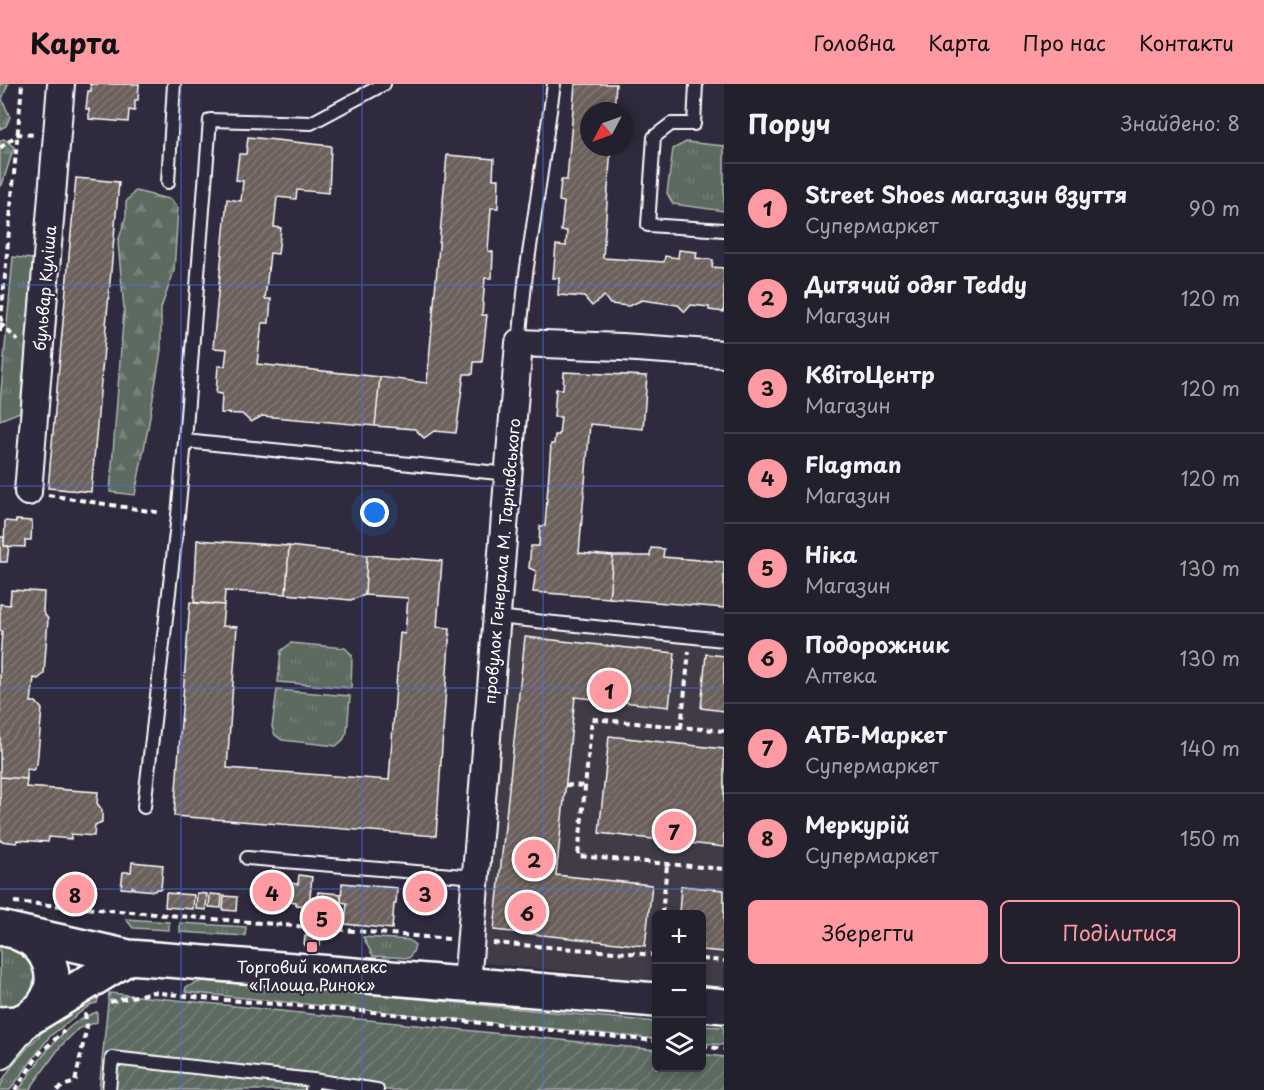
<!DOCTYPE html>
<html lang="uk">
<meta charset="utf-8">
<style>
body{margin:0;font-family:"Playpen Sans",sans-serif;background:#2b2836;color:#f1f3f6}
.controls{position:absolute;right:18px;bottom:18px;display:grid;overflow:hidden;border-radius:9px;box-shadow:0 3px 9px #0003}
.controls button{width:54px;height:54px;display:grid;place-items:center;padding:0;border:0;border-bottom:2px solid #403e4a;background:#23202e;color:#f1f3f6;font:30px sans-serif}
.compass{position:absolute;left:580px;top:18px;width:54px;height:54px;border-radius:50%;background:#23202e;box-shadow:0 3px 9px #0003;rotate:229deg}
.you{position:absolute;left:375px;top:429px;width:21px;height:21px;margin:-15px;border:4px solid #fff;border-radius:50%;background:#1a73e8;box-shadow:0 0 0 9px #1a73e833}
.badge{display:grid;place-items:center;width:39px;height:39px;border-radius:50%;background:#ff9aa2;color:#111;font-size:20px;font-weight:700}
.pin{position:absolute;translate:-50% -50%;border:3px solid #fff;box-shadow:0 2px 6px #0006}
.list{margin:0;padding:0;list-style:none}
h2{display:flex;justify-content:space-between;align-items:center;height:78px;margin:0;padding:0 24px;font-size:26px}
h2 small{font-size:20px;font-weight:400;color:#a3a3aa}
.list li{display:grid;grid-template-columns:39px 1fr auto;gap:18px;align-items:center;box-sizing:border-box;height:90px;padding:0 24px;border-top:2px solid #403e4a}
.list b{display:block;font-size:22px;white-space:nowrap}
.list p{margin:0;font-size:20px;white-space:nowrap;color:#a3a3aa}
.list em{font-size:20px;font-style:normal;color:#a3a3aa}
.actions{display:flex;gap:12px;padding:18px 24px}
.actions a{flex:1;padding:14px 0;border:2px solid #ff9aa2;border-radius:9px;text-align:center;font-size:21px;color:#ff9aa2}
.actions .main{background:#ff9aa2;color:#111}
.icon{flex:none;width:33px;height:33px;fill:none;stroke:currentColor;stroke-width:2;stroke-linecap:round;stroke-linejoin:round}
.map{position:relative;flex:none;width:724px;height:1006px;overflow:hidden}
header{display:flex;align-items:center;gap:36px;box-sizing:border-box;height:84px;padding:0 30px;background:#ff9aa2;color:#111}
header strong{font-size:28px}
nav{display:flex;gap:33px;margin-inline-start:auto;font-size:21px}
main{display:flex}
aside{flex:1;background:#23202e}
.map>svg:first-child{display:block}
.built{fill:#413a46}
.grass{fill:url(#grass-tufts);stroke:#adb4b0;stroke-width:1.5}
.forest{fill:url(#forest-firs);stroke:#adb4b0;stroke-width:1.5}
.garden{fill:url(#garden-furrows);stroke:#adb4b0;stroke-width:1.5}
.building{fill:url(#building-hatch);stroke:#fff;stroke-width:1.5}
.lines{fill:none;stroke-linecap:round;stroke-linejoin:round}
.service-casing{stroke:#fff;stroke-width:16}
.minor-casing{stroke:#fff;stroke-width:30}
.secondary-casing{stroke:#fff;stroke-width:38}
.path{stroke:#fff;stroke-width:4;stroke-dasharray:6 4.5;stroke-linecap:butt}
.service{stroke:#2f2a3d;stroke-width:12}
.minor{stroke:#2f2a3d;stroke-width:26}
.secondary{stroke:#2f2a3d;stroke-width:33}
.grid{fill:none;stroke:#4a71e0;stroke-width:1.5;stroke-opacity:0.55}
.poi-dot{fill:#ff9aa2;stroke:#2f2a3d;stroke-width:2}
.labels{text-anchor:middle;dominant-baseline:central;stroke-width:4.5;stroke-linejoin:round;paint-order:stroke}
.street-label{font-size:16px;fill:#fff;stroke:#2f2a3d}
.poi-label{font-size:16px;fill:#fff;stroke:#2f2a3d}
</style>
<header>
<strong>Карта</strong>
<nav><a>Головна</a><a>Карта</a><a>Про нас</a><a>Контакти</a></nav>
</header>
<main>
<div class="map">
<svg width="724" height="1006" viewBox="0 0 724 1006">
<defs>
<pattern id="grass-tufts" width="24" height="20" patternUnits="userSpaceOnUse" patternTransform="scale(1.5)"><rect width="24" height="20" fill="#5b6a61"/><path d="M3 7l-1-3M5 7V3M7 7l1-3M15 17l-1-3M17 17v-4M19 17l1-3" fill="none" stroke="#748079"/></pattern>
<pattern id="forest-firs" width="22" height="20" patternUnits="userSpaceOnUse" patternTransform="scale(1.5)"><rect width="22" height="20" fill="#5b6a61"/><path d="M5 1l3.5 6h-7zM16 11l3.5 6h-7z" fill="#748079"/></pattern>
<pattern id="garden-furrows" width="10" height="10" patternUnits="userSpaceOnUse" patternTransform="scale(1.5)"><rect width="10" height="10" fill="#5b6a61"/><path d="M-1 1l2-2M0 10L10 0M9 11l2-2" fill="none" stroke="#748079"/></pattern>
<pattern id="building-hatch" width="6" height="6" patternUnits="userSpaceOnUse" patternTransform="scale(1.5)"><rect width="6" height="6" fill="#6c605b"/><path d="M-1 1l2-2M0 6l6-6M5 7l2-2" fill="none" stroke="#827874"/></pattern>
</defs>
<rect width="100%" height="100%" fill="#2f2a3d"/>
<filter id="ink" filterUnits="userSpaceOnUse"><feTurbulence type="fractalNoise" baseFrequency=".0167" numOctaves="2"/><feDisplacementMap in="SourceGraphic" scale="12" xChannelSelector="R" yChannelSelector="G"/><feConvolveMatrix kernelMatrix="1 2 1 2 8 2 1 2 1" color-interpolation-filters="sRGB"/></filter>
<g filter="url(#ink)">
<!-- built -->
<path class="built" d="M 507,543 L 724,564 L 724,904 L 702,901 L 702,830 L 656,830 L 656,897 L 475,878 Z"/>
<!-- grass -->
<path class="grass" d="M 686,58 L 724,62 L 724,127 L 673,120 L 667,109 L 673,65 Z
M 13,173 L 33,175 L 20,328 L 0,336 L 0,319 Z
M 291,559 L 345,564 L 352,571 L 351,604 L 278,598 L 281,567 Z
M 277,606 L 350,612 L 347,648 L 343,656 L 336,662 L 282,656 L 275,651 L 272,643 Z
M 126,835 L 169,838 L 169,846 L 133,844 Z
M 180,839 L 246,843 L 245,852 L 180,848 Z
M 363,853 L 409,856 L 415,861 L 413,868 L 409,874 L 373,872 Z
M 0,858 L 37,873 L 34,919 L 0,930 Z
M 202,897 L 388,912 L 656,938 L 656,955 L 185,908 L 186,903 Z
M 99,911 L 97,919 L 92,920 L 82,927 L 49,953 L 10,1006 L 0,1006 C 0,989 47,942 62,931 C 73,923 87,917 99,911 Z
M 97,928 L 97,938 L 78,945 L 60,963 L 29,1006 L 19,1006 C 36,981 54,953 79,936 C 85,933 91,930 97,928 Z
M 702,942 L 724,943 L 724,961 L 702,959 Z"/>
<!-- forest -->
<path class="forest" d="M 0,0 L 8,0 L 2,15 L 10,33 L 6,42 L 0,45 Z
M 4,55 L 14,63 L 2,101 L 0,102 L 0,57 Z
M 135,107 C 148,109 158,114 171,115 L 178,125 L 174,187 L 161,224 L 161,266 L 148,344 L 135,411 L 110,408 L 124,225 L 118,158 L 126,132 L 126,118 Z"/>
<!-- garden -->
<path class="garden" d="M 109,909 L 656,966 L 656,984 L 702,984 L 702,970 L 724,973 L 724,1006 L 99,1006 Z"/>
<!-- building -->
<path class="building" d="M 89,0 L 139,0 L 138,16 L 135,16 L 135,27 L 129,26 L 128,38 L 89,35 L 89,25 L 86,25 L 88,7 L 91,7 L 91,1 Z
M 575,0 L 616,0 L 614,27 L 589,27 L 589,63 L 611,63 L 603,174 L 664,178 L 665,172 L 678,174 L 679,166 L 697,168 L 696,174 L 713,176 L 712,183 L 724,184 L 724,228 L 709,226 L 709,223 L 691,221 L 685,228 L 678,221 L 642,216 L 629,222 L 610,220 L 604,212 L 592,222 L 584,213 L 558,211 L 559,194 L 553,194 L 556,161 L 566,162 L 567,147 L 561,147 L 564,118 L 559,117 L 561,96 L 567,96 Z
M 248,53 L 331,62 L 329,109 L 297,106 L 296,115 L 277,113 L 274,143 L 281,144 L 278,170 L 270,169 L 265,215 L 271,215 L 269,239 L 262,239 L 257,280 L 380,293 L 375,342 L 262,332 L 251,338 L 242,330 L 221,329 L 222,310 L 216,309 L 218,282 L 225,282 L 227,265 L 213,264 L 227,115 L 241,117 L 243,97 L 236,96 L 239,70 L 246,70 Z
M 447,71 L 494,75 L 493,95 L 499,95 L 498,124 L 491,124 L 488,167 L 493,168 L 492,194 L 485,194 L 482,231 L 487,231 L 482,278 L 474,278 L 473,290 L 464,290 L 456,349 L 434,347 L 424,354 L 415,345 L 375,342 L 380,293 L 427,299 Z
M 76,94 L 119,98 L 91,408 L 48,404 Z
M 564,288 L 647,292 L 643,345 L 590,340 L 579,469 L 613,472 L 609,514 L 533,508 L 536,487 L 529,484 L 531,462 L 539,462 L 540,442 L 545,442 L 551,360 L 554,360 L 555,351 L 559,351 L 561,333 L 554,333 L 556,305 L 563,305 Z
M 16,436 L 32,437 L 31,456 L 25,456 L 25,463 L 4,462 L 5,437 L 16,438 Z
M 0,453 L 4,453 L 4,462 L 9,462 L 7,478 L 0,478 Z
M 197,456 L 289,462 L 286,510 L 225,507 L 224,521 L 194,519 Z
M 289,462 L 367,471 L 365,511 L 351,516 L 286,510 Z
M 651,464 L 664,465 L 663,473 L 724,478 L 724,524 L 609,514 L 613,472 L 650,472 Z
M 367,471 L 442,477 L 437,543 L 450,544 L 436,752 L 174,732 L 190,518 L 224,521 L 222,542 L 237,543 L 227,684 L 389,696 L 400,549 L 405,550 L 408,514 L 365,511 Z
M 11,506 L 44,508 L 43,528 L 48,535 L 44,590 L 38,595 L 34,594 L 31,618 L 36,618 L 42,625 L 37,680 L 33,686 L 27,685 L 27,695 L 0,693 L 0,577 L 2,547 L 0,547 L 0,520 L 10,521 Z
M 525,553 L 675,569 L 669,623 L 575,613 L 556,791 L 652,801 L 645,862 L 494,846 Z
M 706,570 L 724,572 L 724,627 L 701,624 Z
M 609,652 L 724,665 L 724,763 L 599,749 Z
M 0,693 L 27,695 L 26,703 L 98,708 L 97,719 L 102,726 L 102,738 L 95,741 L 94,752 L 71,750 L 71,755 L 49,753 L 48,758 L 17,756 L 17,759 L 0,757 Z
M 132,778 L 163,781 L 161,805 L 156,805 L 155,807 L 134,805 L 134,803 L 132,802 L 132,805 L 121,804 L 123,788 L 131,788 Z
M 299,791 L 312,793 L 309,822 L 296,821 L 296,818 L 259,814 L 261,796 L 298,800 Z
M 342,799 L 397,804 L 396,820 L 394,820 L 392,845 L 345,840 L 347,819 L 341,818 Z
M 681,802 L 724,806 L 724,868 L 702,866 L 702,830 L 679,830 Z
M 318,808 L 341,810 L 341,818 L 317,815 Z
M 166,809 L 194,811 L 193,825 L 165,823 Z
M 197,809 L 207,810 L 206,826 L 196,825 Z
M 210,810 L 222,811 L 221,824 L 209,823 Z
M 224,812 L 237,813 L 236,827 L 223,826 Z
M 305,852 L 321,853 L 320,862 L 304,861 Z"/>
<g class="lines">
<!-- service casing -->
<g class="service-casing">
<path id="service" d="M 384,0 L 311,39 L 210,36 L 185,357 L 508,390
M 696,0 L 694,40 L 671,40 L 654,53 L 648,141 L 724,146
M 168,98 L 174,0
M 519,259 L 526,190 L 554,0
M 496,533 L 724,556
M 144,723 L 178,431 L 185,357
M 247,774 L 476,793
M 109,1006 L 112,974 L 313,996
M 312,1006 L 313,996 L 377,1006"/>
</g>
<!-- minor casing -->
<g class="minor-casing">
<path id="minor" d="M 28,408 L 61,0
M 467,900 L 519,259 L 622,263 L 724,270
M 0,972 L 33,932"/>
</g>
<!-- secondary casing -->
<g class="secondary-casing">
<path id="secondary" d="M 0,844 L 129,873 L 307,887 L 656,916
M 20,850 C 48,860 62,894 44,920 C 42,924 37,927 34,930
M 702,920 L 724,922
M 0,940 L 18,939 L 33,932 L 129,873"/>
</g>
<!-- path -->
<path class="path" d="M 0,64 L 18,50 L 35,51
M 0,239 L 18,257
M 0,248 L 22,0
M 48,411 L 162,429
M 681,644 L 689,567
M 724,647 L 592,635 L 578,772 L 724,785
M 566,701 L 585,702
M 14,818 L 449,855
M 662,830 L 667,781
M 493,859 L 656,871
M 702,875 L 724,877
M 110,918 L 153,908 L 203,914 L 384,929 L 656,957
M 702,962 L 724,965
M 15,1006 L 40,969 L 64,947
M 57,1006 L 66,1001 L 75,998 L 87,942 L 85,929"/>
<!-- service -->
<use href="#service" class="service"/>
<!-- minor -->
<use href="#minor" class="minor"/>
<!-- secondary -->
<use href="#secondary" class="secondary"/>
</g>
</g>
<!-- grid -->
<path class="grid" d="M 181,0 L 181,1006M 362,0 L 362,1006M 543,0 L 543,1006M 0,201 L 724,201M 0,402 L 724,402M 0,604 L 724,604M 0,805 L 724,805"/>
<!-- markers -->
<rect class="poi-dot" x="306" y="857" width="12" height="12" rx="3"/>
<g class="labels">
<!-- street labels -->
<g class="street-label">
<text transform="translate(44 204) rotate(-85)">бульвар Куліша</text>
<text transform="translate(501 477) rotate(-85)">провулок Генерала М. Тарнавського</text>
</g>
<!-- poi labels -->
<g class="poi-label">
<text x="312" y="882">Торговий комплекс<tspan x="312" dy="18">«Площа Ринок»</tspan></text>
</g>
</g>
</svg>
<div class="controls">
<button>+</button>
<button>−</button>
<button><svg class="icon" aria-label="layers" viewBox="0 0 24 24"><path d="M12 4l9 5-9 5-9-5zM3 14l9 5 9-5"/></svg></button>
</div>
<svg class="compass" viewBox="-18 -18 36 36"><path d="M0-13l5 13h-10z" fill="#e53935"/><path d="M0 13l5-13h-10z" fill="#a3a3aa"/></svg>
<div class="you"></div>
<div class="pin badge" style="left:609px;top:606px">1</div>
<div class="pin badge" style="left:534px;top:775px">2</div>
<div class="pin badge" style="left:425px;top:809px">3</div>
<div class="pin badge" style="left:272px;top:808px">4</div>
<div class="pin badge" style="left:322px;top:834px">5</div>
<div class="pin badge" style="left:527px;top:828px">6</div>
<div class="pin badge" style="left:674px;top:747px">7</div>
<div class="pin badge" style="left:75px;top:810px">8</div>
</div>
<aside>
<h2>Поруч<small>Знайдено: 8</small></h2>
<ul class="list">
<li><span class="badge">1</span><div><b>Street Shoes магазин взуття</b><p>Супермаркет</p></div><em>90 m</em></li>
<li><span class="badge">2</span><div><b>Дитячий одяг Teddy</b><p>Магазин</p></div><em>120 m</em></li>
<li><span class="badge">3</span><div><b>КвітоЦентр</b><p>Магазин</p></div><em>120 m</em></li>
<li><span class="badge">4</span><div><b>Flagman</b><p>Магазин</p></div><em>120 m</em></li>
<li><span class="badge">5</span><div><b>Ніка</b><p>Магазин</p></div><em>130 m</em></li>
<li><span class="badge">6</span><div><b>Подорожник</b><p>Аптека</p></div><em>130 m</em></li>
<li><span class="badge">7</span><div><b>АТБ-Маркет</b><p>Супермаркет</p></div><em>140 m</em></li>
<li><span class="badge">8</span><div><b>Меркурій</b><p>Супермаркет</p></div><em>150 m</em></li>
</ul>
<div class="actions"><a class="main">Зберегти</a><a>Поділитися</a></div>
</aside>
</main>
